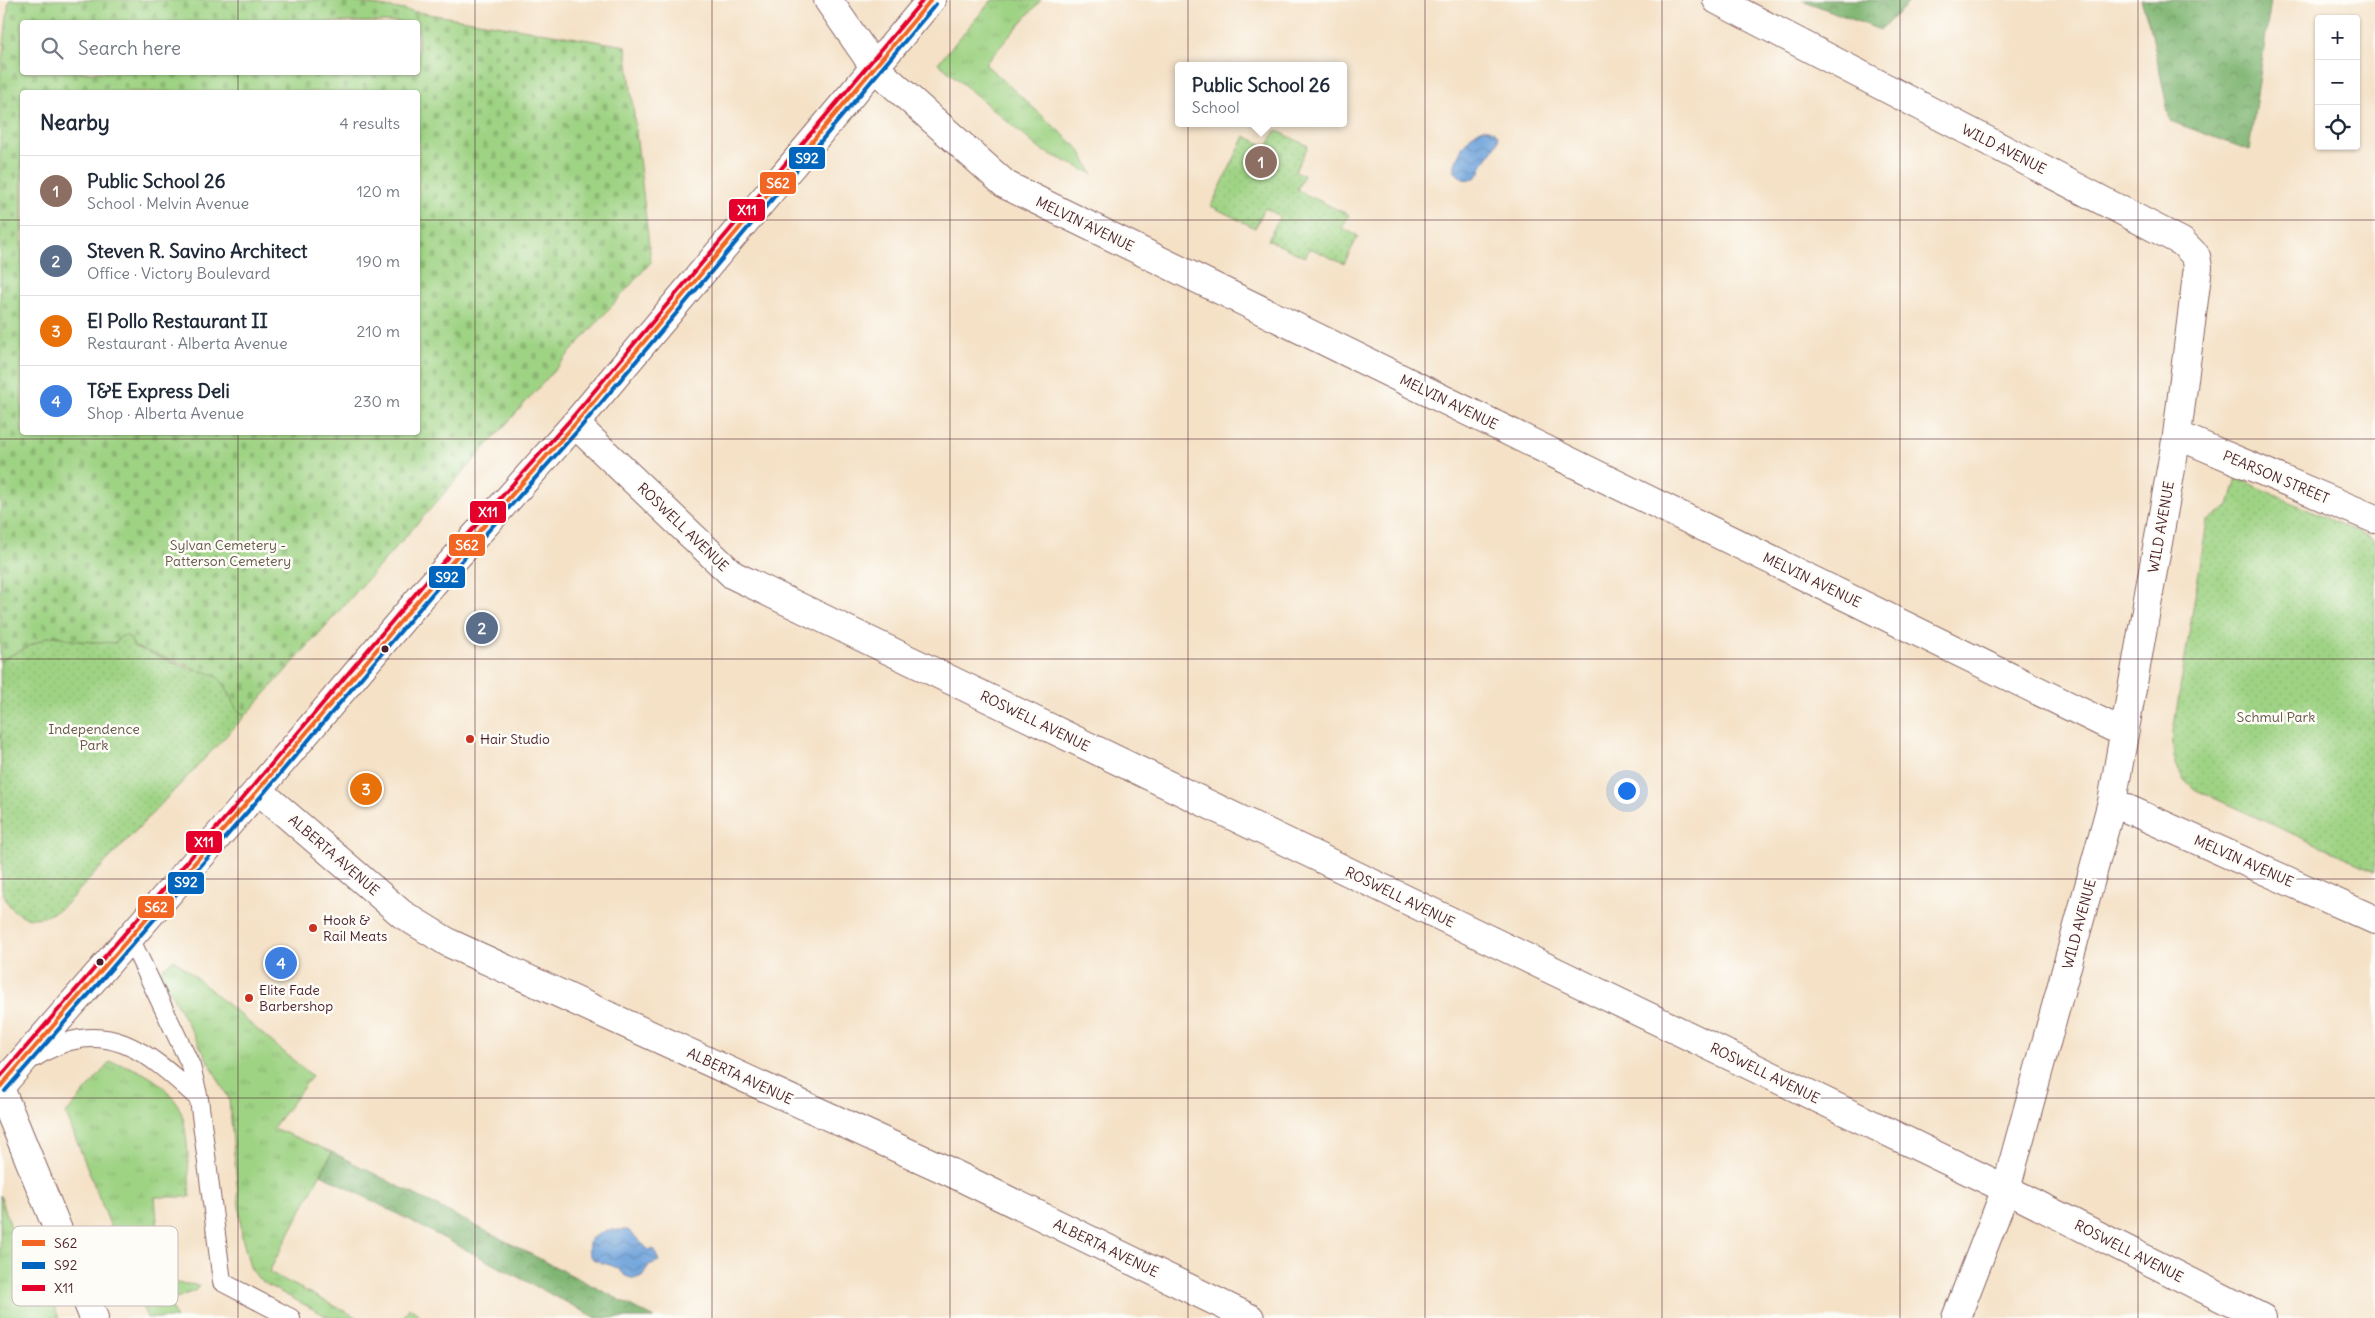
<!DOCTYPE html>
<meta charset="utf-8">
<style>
body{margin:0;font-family:Delius,sans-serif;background:#f2f2f3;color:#1f2937}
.controls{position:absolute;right:15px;top:15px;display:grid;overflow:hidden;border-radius:5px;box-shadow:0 1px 4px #0004}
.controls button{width:45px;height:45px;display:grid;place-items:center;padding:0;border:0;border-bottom:1px solid #e0e1e3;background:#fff;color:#1f2937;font:25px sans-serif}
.you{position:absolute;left:1626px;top:790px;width:18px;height:18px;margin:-12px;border:4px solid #fff;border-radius:50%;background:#1a73e8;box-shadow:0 0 0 8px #1a73e833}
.badge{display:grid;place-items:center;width:32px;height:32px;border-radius:50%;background:#c8321e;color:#fff;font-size:16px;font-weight:700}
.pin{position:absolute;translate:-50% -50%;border:2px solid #fff;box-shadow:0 1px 5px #0006}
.popup{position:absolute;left:1175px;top:62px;width:172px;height:65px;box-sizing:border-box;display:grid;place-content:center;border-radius:5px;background:#fff;filter:drop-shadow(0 1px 4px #0005);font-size:16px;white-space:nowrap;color:#747a83}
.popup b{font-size:19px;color:#1f2937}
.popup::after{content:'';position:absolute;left:50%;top:100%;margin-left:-10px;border:10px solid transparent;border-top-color:#fff}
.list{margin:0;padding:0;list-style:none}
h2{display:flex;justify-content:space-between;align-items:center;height:65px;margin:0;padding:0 20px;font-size:21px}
h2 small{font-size:16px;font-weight:400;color:#747a83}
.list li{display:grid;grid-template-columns:32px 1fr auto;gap:15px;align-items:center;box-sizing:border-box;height:70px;padding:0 20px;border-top:1px solid #e0e1e3}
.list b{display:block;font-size:19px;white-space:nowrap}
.list p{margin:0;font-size:16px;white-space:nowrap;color:#747a83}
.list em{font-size:16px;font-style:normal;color:#747a83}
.icon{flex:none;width:28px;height:28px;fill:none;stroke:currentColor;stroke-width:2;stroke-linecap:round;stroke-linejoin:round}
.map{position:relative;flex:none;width:2375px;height:1318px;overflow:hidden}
.search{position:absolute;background:#fff;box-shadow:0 1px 4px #0004;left:20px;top:20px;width:400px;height:55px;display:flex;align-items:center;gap:12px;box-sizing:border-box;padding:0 18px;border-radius:5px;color:#747a83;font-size:19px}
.panel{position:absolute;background:#fff;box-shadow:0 1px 4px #0004;left:20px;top:90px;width:400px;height:345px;border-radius:5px}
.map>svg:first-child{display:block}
.grass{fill:url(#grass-tufts);stroke:#747958}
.forest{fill:url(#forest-crowns);stroke:#646a4e}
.cemetery{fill:url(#cemetery-stones);stroke:#747958;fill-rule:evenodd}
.park{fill:url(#park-dots);stroke:#747958}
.water{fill:url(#water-waves);stroke:#5c6183}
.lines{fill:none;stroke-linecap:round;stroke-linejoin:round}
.lane-casing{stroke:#866361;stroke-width:20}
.street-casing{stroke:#866361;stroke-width:30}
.secondary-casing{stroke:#866361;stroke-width:30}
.lane{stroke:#fff;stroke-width:18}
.street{stroke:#fff;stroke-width:28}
.secondary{stroke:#fff;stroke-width:28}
.bus-1-casing{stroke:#fdfcf7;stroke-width:8}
.bus-2-casing{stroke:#fdfcf7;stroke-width:8}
.bus-3-casing{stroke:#fdfcf7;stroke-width:8}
.bus-1{stroke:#f26522;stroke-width:4}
.bus-2{stroke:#0065bd;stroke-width:4}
.bus-3{stroke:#e4002b;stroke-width:4}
.grid{fill:none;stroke:#4a1f2b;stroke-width:1;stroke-opacity:0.55}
.bus-dot{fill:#4a1f2b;stroke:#fdfcf7;stroke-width:2}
.poi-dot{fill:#c8321e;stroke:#fdfcf7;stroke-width:2}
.labels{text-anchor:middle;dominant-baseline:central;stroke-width:5;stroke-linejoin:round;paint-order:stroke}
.street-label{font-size:14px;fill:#4a1f2b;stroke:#fdfcf7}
.park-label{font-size:14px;fill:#645546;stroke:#fdfcf7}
.poi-label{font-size:14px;fill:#4a1f2b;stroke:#fdfcf7;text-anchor:start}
.key{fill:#fdfcf7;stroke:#c7baba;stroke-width:1}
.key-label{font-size:14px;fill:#4a1f2b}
.line-badge{stroke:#fdfcf7;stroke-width:2}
.badge-label{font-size:14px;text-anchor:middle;font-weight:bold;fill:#fff}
</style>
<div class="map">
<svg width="2375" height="1318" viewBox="0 0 2375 1318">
<defs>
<pattern id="grass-tufts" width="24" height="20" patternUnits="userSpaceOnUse" patternTransform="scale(1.25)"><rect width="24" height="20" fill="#9fd384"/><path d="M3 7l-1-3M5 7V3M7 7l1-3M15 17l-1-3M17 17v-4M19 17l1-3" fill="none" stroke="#8ab572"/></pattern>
<pattern id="forest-crowns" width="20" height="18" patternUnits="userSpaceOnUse" patternTransform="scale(1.25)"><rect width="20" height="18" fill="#7fb572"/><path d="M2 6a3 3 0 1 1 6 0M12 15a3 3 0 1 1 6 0" fill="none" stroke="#6a935e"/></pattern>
<pattern id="cemetery-stones" width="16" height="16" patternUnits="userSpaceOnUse" patternTransform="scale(1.25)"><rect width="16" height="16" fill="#9fd384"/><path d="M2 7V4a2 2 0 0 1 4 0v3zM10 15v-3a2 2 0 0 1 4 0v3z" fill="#8ab572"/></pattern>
<pattern id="park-dots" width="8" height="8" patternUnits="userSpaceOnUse" patternTransform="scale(1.25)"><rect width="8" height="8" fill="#9fd384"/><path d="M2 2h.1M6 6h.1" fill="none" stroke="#8ab572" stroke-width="1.8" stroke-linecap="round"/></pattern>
<pattern id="water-waves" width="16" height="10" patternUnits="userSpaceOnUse" patternTransform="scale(1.25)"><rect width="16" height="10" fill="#6ea3db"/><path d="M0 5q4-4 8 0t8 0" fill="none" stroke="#5c84b2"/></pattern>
</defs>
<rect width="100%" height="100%" fill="#fdfcf7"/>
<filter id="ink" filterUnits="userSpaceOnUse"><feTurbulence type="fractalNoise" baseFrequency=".02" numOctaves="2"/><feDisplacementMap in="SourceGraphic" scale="10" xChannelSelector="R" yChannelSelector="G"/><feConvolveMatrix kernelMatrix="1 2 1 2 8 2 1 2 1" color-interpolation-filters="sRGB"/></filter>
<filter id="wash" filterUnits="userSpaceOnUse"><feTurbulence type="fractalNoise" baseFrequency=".0096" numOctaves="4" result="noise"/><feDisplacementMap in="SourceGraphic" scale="20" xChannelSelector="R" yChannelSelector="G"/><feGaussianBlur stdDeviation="1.12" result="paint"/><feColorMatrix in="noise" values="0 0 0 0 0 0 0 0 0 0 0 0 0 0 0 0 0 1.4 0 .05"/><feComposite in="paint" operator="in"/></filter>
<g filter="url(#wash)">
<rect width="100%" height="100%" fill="#f4e1c6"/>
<!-- grass -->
<path class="grass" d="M 992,0 L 1041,0 L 985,64 L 1079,149 L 1093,174 L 1041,150 L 938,63 Z
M 174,959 L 312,1076 L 273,1128 L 332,1152 L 269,1272 L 358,1318 L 330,1318 L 269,1286 L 258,1278 L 250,1267 L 242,1237 L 229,1099 L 159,972 Z
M 110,1062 C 138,1066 173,1086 182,1115 C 189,1138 188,1172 190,1197 L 155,1197 L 162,1282 L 199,1285 L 196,1290 L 169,1301 L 176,1318 L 147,1318 L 66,1114 Z
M 0,1195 L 23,1262 L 35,1258 L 59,1318 L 0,1318 Z
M 409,1308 L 417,1313 L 420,1318 L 403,1318 Z"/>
<!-- forest -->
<path class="forest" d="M 1802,0 L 1912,0 L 1880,30 Z
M 2141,0 L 2271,0 L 2249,150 L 2170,121 L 2151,30 Z
M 332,1152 L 655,1318 L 596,1318 L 585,1312 L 321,1174 Z"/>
<!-- cemetery -->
<path class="cemetery" d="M 9,0 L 343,0 L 626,46 L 651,262 L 247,714 C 232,716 235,701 229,693 C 225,687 217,682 211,678 C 198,667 153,654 133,646 L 133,644 L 75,641 L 58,636 L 48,637 L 0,661 L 0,79 ZM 22,22 L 418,22 L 418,72 L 22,72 ZM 22,92 L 418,92 L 418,432 L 22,432 Z"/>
<!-- park -->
<path class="park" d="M 1276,130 L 1308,146 L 1295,171 L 1304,175 L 1297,190 L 1349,215 L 1342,228 L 1358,236 L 1344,264 L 1310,248 L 1305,257 L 1268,240 L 1280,216 L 1265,208 L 1255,228 L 1211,206 L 1245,136 L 1267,147 Z
M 2237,478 L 2375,540 L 2375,871 L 2196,790 C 2175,774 2172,757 2173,732 L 2207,522 L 2229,505 Z
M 126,635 L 131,639 L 133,646 C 151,653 170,661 188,668 C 198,671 209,671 217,677 C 232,688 232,716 247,714 L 66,904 C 42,925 10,924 2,888 L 0,661 L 48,637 L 58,636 L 75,641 L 116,643 L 120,637 Z"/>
<!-- water -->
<path class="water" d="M 1484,128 C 1514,133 1488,154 1482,166 C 1480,170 1481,173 1477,176 C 1473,180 1468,180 1463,179 L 1455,172 C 1452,159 1470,131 1484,128 Z
M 607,1230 L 628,1230 L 649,1250 L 654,1249 L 659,1261 L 649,1265 L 642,1276 L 634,1279 L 625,1276 C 613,1256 581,1271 590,1239 Z"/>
</g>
<g filter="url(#ink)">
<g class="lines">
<!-- lane casing -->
<g class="lane-casing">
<path id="lane" d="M 130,938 L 191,1066 L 199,1099 L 222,1282 L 291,1318
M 34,1058 C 104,1013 147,1051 199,1099"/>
</g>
<!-- street casing -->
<g class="street-casing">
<path id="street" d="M 828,0 L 875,68 L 1006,185 L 2124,733
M 1717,0 L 2182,242 L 2196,256 L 2198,267 L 2177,435 L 2112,802 L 2006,1189 L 1956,1318
M 575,424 L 733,575 L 2006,1189 L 2262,1318
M 2177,435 L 2375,519
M 258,790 L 402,914 L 449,943 L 948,1171 L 1250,1318
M 2112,802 L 2375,920"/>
</g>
<!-- secondary casing -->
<g class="secondary-casing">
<path id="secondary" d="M 0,1087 L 258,790 L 427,590 L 575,424 L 931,0
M 0,1088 L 94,1318"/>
</g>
<!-- lane -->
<use href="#lane" class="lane"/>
<!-- street -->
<use href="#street" class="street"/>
<!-- secondary -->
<use href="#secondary" class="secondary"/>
<!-- bus-1 casing -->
<g class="bus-1-casing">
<path id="bus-1" d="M 0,1087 L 258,790 L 427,590 L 575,424 L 931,0"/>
</g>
<!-- bus-2 casing -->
<g class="bus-2-casing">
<path id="bus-2" d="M 5,1091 L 263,794 L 432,594 L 580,428 L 936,4"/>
</g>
<!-- bus-3 casing -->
<g class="bus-3-casing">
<path id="bus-3" d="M 0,1077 L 253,786 L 422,586 L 570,420 L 923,0"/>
</g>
<!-- bus-1 -->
<use href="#bus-1" class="bus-1"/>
<!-- bus-2 -->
<use href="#bus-2" class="bus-2"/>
<!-- bus-3 -->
<use href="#bus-3" class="bus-3"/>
</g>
</g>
<!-- grid -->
<path class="grid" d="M 238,0 L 238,22M 475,0 L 475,1318M 712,0 L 712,1318M 950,0 L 950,1318M 1188,0 L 1188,1318M 1425,0 L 1425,1318M 1662,0 L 1662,1318M 1900,0 L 1900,1318M 2138,0 L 2138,1318M 238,72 L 238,92M 0,220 L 22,220M 418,220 L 2375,220M 238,432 L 238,1318M 0,439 L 2375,439M 0,659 L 2375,659M 0,879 L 2375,879M 0,1098 L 2375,1098"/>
<!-- markers -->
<g class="bus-dot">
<circle cx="385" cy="649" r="4.5"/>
<circle cx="100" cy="962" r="4.5"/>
</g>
<g class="poi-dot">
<circle cx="470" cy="739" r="5"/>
<circle cx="313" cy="928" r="5"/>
<circle cx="249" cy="998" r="5"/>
</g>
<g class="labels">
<!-- street labels -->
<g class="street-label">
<text transform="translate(2004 149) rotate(27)">WILD AVENUE</text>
<text transform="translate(1085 224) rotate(26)">MELVIN AVENUE</text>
<text transform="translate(1449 402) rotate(26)">MELVIN AVENUE</text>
<text transform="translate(2276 477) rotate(23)">PEARSON STREET</text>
<text transform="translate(683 527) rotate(44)">ROSWELL AVENUE</text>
<text transform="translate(2161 527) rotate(-80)">WILD AVENUE</text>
<text transform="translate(1812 580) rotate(26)">MELVIN AVENUE</text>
<text transform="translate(1035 721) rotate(26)">ROSWELL AVENUE</text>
<text transform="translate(334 855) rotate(41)">ALBERTA AVENUE</text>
<text transform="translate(2244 861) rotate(24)">MELVIN AVENUE</text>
<text transform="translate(1400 897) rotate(26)">ROSWELL AVENUE</text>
<text transform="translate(2079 924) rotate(-75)">WILD AVENUE</text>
<text transform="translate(1765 1073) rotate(26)">ROSWELL AVENUE</text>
<text transform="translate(740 1076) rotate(25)">ALBERTA AVENUE</text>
<text transform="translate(1106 1248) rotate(26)">ALBERTA AVENUE</text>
<text transform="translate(2129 1251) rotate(27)">ROSWELL AVENUE</text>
</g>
<!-- park labels -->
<g class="park-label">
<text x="228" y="545">Sylvan Cemetery -<tspan x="228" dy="16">Patterson Cemetery</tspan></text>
<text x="2276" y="717">Schmul Park</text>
<text x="94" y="729">Independence<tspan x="94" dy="16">Park</tspan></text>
</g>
<!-- poi labels -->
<g class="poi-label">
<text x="480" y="739">Hair Studio</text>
<text x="323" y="920">Hook &amp;<tspan x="323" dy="16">Rail Meats</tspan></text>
<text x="259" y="990">Elite Fade<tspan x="259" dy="16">Barbershop</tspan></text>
</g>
</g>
<!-- legend -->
<rect x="12" y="1226" width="166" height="80" rx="8" class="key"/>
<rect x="22" y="1240" width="23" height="6" fill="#f26522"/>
<rect x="22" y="1262" width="23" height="7" fill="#0065bd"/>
<rect x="22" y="1285" width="23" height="6" fill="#e4002b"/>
<g class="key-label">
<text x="54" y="1248">S62</text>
<text x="54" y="1270">S92</text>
<text x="54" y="1293">X11</text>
</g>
<g class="line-badge">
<rect x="788" y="146" width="38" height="24" rx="5" fill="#0065bd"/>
<rect x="759" y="171" width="38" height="24" rx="5" fill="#f26522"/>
<rect x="728" y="198" width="38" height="24" rx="5" fill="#e4002b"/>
<rect x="469" y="500" width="38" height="24" rx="5" fill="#e4002b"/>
<rect x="448" y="533" width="38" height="24" rx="5" fill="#f26522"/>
<rect x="428" y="565" width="38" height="24" rx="5" fill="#0065bd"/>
<rect x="185" y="830" width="38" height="24" rx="5" fill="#e4002b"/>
<rect x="167" y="871" width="38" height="24" rx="5" fill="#0065bd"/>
<rect x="137" y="895" width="38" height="24" rx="5" fill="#f26522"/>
</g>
<g class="badge-label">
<text x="807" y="163">S92</text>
<text x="778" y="188">S62</text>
<text x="747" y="215">X11</text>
<text x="488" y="517">X11</text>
<text x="467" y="550">S62</text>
<text x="447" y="582">S92</text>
<text x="204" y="847">X11</text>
<text x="186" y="887">S92</text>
<text x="156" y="912">S62</text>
</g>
</svg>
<div class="controls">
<button>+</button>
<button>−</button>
<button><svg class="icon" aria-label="locate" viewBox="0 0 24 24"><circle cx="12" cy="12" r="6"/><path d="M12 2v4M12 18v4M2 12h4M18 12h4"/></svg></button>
</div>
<div class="you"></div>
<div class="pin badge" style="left:1261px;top:162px;background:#8d6e63">1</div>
<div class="popup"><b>Public School 26</b>School</div>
<div class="pin badge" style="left:482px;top:628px;background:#5c6f8a">2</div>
<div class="pin badge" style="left:366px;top:789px;background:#e8710a">3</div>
<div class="pin badge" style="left:281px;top:963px;background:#3f7fe0">4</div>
<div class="search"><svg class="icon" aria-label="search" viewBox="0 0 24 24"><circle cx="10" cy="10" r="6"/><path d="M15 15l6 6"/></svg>Search here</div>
<section class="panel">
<h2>Nearby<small>4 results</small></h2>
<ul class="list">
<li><span class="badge" style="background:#8d6e63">1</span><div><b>Public School 26</b><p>School · Melvin Avenue</p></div><em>120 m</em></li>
<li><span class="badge" style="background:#5c6f8a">2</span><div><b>Steven R. Savino Architect</b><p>Office · Victory Boulevard</p></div><em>190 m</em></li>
<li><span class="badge" style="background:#e8710a">3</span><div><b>El Pollo Restaurant II</b><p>Restaurant · Alberta Avenue</p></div><em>210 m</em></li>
<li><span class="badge" style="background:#3f7fe0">4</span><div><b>T&amp;E Express Deli</b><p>Shop · Alberta Avenue</p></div><em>230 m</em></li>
</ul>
</section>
</div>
